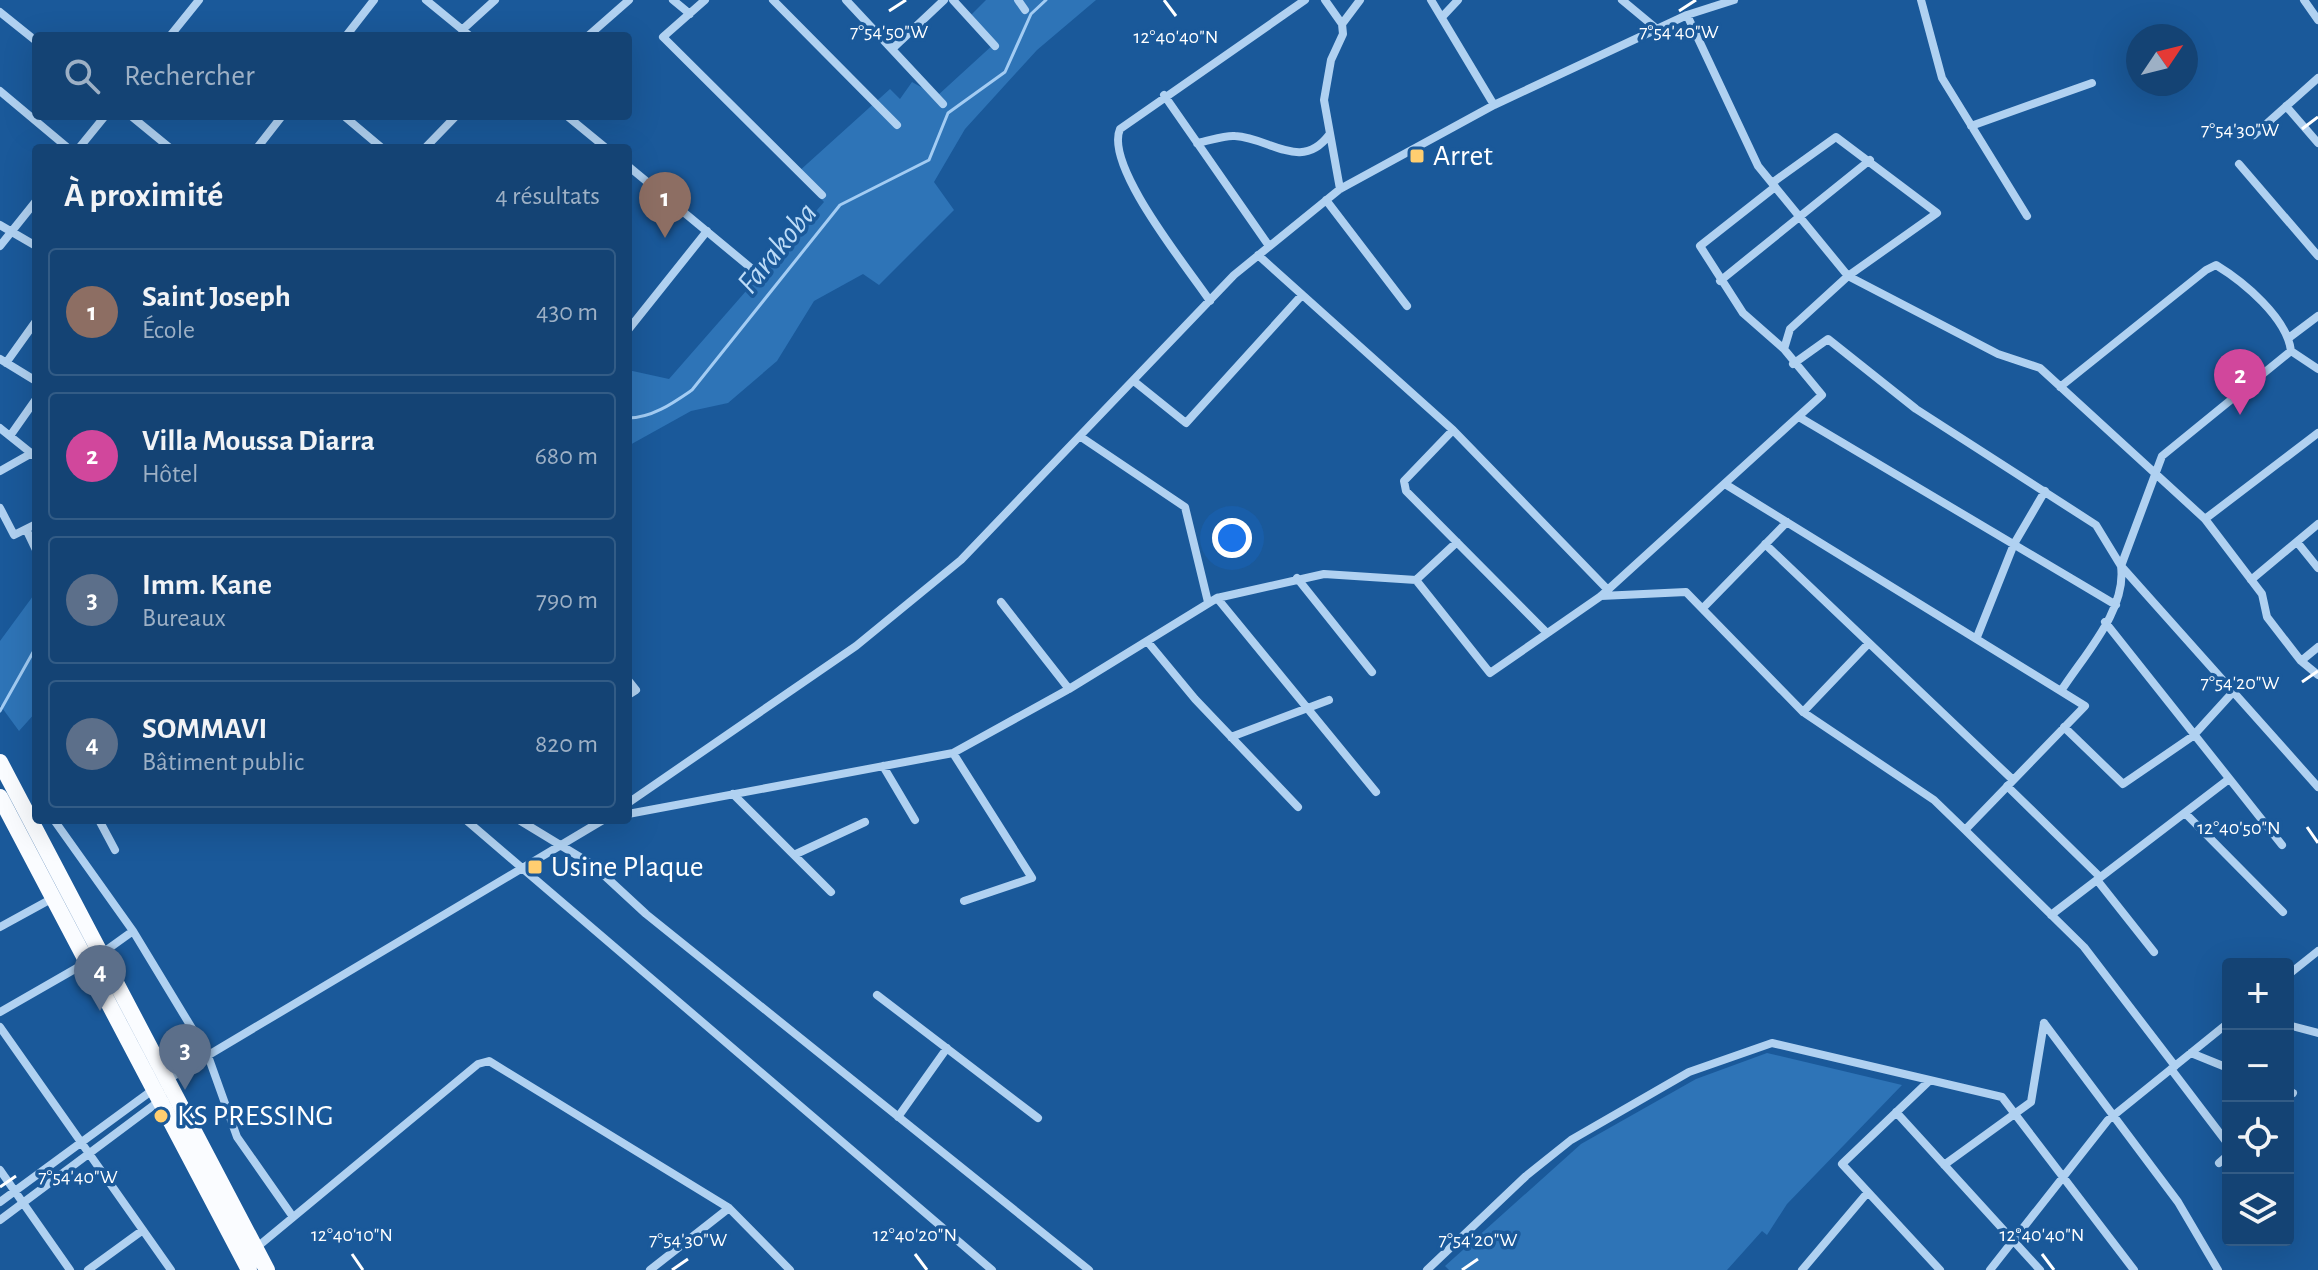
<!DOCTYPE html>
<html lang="fr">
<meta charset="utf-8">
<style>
body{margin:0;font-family:"Alegreya Sans",sans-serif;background:#1d4a79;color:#f1f3f6}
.controls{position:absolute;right:24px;bottom:24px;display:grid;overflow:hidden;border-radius:8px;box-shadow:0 8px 32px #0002}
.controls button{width:72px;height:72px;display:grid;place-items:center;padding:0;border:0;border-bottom:2px solid #335c86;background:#144374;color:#f1f3f6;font:40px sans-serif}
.compass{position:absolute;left:2126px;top:24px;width:72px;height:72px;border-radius:50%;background:#144374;box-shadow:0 8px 32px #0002;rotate:55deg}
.you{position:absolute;left:1232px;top:538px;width:28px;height:28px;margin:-20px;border:6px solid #fff;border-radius:50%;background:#1a73e8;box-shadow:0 0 0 12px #1a73e833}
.badge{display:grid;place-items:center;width:52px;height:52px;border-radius:50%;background:#ffce70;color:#fff;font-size:26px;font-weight:700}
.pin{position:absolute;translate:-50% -66px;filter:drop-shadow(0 2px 4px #0008)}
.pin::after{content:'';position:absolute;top:42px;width:28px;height:24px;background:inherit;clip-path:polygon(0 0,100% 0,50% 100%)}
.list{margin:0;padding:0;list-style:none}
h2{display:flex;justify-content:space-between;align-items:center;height:104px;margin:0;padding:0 32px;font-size:34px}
h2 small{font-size:26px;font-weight:400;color:#9db0c5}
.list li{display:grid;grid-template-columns:52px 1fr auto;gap:24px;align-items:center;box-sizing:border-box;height:128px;margin:0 16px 16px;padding:0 16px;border:2px solid #335c86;border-radius:8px}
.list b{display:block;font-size:30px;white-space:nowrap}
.list p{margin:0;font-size:26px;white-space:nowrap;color:#9db0c5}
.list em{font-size:26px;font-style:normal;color:#9db0c5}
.icon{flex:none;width:44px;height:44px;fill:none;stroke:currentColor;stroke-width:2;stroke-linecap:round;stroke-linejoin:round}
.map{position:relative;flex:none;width:2318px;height:1270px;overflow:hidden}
.search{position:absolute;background:#144374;box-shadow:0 8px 32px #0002;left:32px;top:32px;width:600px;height:88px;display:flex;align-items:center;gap:20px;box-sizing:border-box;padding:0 28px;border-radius:8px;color:#9db0c5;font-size:30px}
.panel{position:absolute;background:#144374;box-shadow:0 8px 32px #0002;left:32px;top:144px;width:600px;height:680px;border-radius:8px}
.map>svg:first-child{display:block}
.green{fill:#2e74b7}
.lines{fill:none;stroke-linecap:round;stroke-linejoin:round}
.stream{stroke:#a3ccf3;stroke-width:3}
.minor{stroke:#b0d1f1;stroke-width:8}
.primary{stroke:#fafcff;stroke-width:16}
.ticks{fill:none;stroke:#fff;stroke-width:3}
.poi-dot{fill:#ffce70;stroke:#1a599a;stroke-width:3}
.labels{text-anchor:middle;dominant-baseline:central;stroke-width:7;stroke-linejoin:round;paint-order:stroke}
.poi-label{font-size:30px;fill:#fff;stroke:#1a599a;text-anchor:start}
.water-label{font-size:32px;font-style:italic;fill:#bcdbf7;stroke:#1a599a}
.ticks-label{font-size:20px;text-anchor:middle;fill:#fff;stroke:#1a599a;stroke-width:7;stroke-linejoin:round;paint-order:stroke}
</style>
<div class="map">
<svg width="2318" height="1270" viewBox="0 0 2318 1270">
<rect width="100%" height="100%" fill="#1a599a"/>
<!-- green -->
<path class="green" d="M 986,0 L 1096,0 L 1037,50 L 965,129 L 934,182 L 954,210 L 879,285 L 863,274 L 814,301 L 777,361 L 728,403 L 691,411 L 628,446 L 628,370 L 669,379 L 824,202 L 797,173 L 890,89 L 900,99 L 912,82 L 937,96 L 995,43 L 968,18 Z
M 36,592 L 36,712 L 19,731 L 0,705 L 0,641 Z
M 1767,1053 L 1902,1085 L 1787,1204 L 1767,1235 L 1762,1231 L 1727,1270 L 1449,1270 L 1445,1266 L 1581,1144 L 1696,1079 Z"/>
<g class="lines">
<!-- stream -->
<path class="stream" d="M 628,418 C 652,418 673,403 692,390 L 840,205 L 929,160 L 948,113 L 1005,72 L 1031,14 L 1046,0
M 0,711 L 36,647"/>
<!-- minor -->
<path class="minor" d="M 426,0 L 470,36
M 673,0 L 690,14
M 705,0 L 663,37 L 822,195
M 773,0 L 897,125
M 846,0 L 943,104
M 953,0 L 995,46
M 1018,0 L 1025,10
M 1325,0 L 1342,24 L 1343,34 L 1331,60 L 1324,100 L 1340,189
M 1431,0 L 1494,105
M 1622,0 L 1657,29
M 1921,0 L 1942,78 L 2027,216
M 2304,0 L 2318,20
M 0,12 L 36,41
M 1687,15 L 1758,166 L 1848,276 L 1998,354 L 2040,368 L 2205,519 L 2262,594 L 2267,617 L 2301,661 L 2318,675
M 1443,16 L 1458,0
M 1342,24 L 1360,0
M 462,30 L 495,0
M 170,36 L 199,0
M 346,36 L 374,0
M 588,36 L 629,0
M 892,49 L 944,0
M 0,91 L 68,148
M 1164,95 L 1269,246
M 2286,106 L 2318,143
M 131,116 L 170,148
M 344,116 L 382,148
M 567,116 L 606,148
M 1971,126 L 2092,83
M 2254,135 L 2318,78
M 1197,143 C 1209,141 1224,135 1235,136 C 1271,138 1301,172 1329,135
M 79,148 L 105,116
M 257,148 L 282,116
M 425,148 L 456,116
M 2239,164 L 2318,256
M 628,166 L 757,273
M 1775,187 L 1700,246 L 1743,313 L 1784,349
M 1326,200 L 1407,306
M 0,225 L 36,246
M 0,246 L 36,201
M 1258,255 L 1453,430 L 1608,590
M 1720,281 L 1870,160
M 1210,301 C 1188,268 1104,166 1120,129 L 1305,0
M 628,330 L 707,231
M 2290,337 L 2318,316
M 0,359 L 36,381
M 6,363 L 36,321
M 1793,364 L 1828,339 L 1916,409 L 2096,525 L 2121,566 L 2318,787
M 1135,382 L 1186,423 L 1302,295
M 2060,387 L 2206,270 L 2216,265 C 2244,282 2287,318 2291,351 L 2318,369
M 1799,417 L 2116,605
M 0,428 L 36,457
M 1453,430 L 1404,481 L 1406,491 L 1547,633
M 10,436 L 36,399
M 1081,437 L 1185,507 L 1208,602
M 0,471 L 32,453
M 1725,484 L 2085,706 L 1965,830
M 0,508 L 14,535 L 36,524
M 2205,519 L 2318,433
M 26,529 L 36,550
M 2297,542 L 2318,568
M 1765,544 L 2013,780
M 1297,578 L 1372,672
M 1416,580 L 1457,542
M 2251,580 L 2318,524
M 1601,596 L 1686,592 L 1803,712 L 1934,800 L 1965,830 L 2084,947 L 2175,1066
M 1217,598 L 1376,792
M 1001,602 L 1069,689
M 1703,608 L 1787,522
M 2105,622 L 2282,845
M 1977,637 L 2014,544 L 2045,491
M 1147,641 L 1195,699 L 1298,807
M 2301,661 L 2318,647
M 628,680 L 636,690 L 628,695
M 2061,691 C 2084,655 2127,610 2121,566 L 2162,456 L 2291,351
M 1803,712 L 1868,644
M 2064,727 L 2123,784 L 2193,736 L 2233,692
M 1231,737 L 1329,700
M 953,753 L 1032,878 L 964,901
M 883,766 L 915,820
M 2007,786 L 2100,877
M 733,794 L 831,892
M 628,803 L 856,646 L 961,560 L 1234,275 L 1340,189 L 1494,105 L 1687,15 L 1734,0
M 2185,813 L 2283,912
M 628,814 L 953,753 L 1069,689 L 1217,598 L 1324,574 L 1416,580 L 1490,673 L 1601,596 L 1822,395 L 1784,349 L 1790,329 L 1848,276 L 1937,213 L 1836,137 L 1772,183
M 54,820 L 133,931
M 99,820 L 115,850
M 466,820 L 992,1270
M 519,820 L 593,865 L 646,914 L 1089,1270
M 796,854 L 865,822
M 2097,880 L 2154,952
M 2051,915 L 2229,779
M 0,927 L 53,898
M 101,954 L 133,931 L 207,1053 L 237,1137 L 293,1217
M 2288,975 L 2318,951
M 877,995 L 1038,1118
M 0,1012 L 89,961
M 2044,1023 L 2178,1202 L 2218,1270
M 2288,1025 L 2318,1033
M 0,1027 L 171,1270
M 2191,1053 L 2228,1068
M 2171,1069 L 2228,1144
M 165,1081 L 603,820
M 1928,1082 L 1842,1164 L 1940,1270
M 2288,1091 L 2293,1093
M 1896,1112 L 2040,1270
M 898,1117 L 947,1048
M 2219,1163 L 2228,1155
M 1944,1165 L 2031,1102 L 2044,1023
M 0,1170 L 70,1270
M 0,1202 L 154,1089
M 0,1220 L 162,1099
M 256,1248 L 478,1064 L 489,1061 L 729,1208 L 790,1270
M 88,1270 L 143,1230
M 650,1270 L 729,1208
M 1427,1270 L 1526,1176 L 1571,1140 L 1689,1072 L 1772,1043 L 2002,1097 L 2134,1270
M 1802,1270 L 1868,1192
M 1990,1270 L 2108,1120 L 2228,1023"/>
<!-- primary -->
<path class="primary" d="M 0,762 L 267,1270
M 0,797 L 249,1270"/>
</g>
<!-- ticks -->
<path class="ticks" d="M 1164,0 L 1176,16M 889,11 L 906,0M 1679,11 L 1696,0M 2302,129 L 2318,117M 2302,682 L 2318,671M 2307,827 L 2318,843M 0,1187 L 16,1176M 352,1254 L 363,1270M 915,1254 L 927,1270M 2042,1254 L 2054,1270M 672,1270 L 688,1259M 1462,1270 L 1478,1259"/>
<!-- markers -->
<g class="poi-dot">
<rect x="1409" y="148" width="16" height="16" rx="4"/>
<rect x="527" y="859" width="16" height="16" rx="4"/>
<circle cx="161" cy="1116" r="8"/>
</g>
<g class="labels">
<!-- poi labels -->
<g class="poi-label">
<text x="1433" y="156">Arret</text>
<text x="551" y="867">Usine Plaque</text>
<text x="177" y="1116">KS PRESSING</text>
</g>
<!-- water labels -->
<g class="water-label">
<text transform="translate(777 248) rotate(-51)">Farakoba</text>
</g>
</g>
<g class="ticks-label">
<text x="889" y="38">7°54'50"W</text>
<text x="1679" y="38">7°54'40"W</text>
<text x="1176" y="43">12°40'40"N</text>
<text x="2240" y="136">7°54'30"W</text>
<text x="2240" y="689">7°54'20"W</text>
<text x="2239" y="834">12°40'50"N</text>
<text x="78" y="1183">7°54'40"W</text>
<text x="352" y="1241">12°40'10"N</text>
<text x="915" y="1241">12°40'20"N</text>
<text x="2042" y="1241">12°40'40"N</text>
<text x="688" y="1246">7°54'30"W</text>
<text x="1478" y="1246">7°54'20"W</text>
</g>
</svg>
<div class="controls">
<button>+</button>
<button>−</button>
<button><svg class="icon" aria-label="locate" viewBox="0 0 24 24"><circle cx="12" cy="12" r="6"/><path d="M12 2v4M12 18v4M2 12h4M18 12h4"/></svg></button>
<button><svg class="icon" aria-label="layers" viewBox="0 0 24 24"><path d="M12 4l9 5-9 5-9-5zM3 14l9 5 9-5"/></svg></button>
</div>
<svg class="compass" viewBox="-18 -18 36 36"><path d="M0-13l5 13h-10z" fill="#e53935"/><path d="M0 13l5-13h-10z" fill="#9db0c5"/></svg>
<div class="you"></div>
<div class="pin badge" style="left:665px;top:238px;background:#8d6e63">1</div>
<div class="pin badge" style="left:2240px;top:415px;background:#d1479c">2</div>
<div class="pin badge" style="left:185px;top:1090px;background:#5c6f8a">3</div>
<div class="pin badge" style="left:100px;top:1011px;background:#5c6f8a">4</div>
<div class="search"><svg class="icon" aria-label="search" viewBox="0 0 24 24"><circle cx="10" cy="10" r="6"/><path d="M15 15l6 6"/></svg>Rechercher</div>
<section class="panel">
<h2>À proximité<small>4 résultats</small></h2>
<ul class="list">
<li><span class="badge" style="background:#8d6e63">1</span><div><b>Saint Joseph</b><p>École</p></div><em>430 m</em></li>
<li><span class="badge" style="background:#d1479c">2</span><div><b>Villa Moussa Diarra</b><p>Hôtel</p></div><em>680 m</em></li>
<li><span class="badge" style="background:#5c6f8a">3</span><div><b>Imm. Kane</b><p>Bureaux</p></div><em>790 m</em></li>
<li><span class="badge" style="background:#5c6f8a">4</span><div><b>SOMMAVI</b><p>Bâtiment public</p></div><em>820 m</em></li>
</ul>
</section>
</div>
